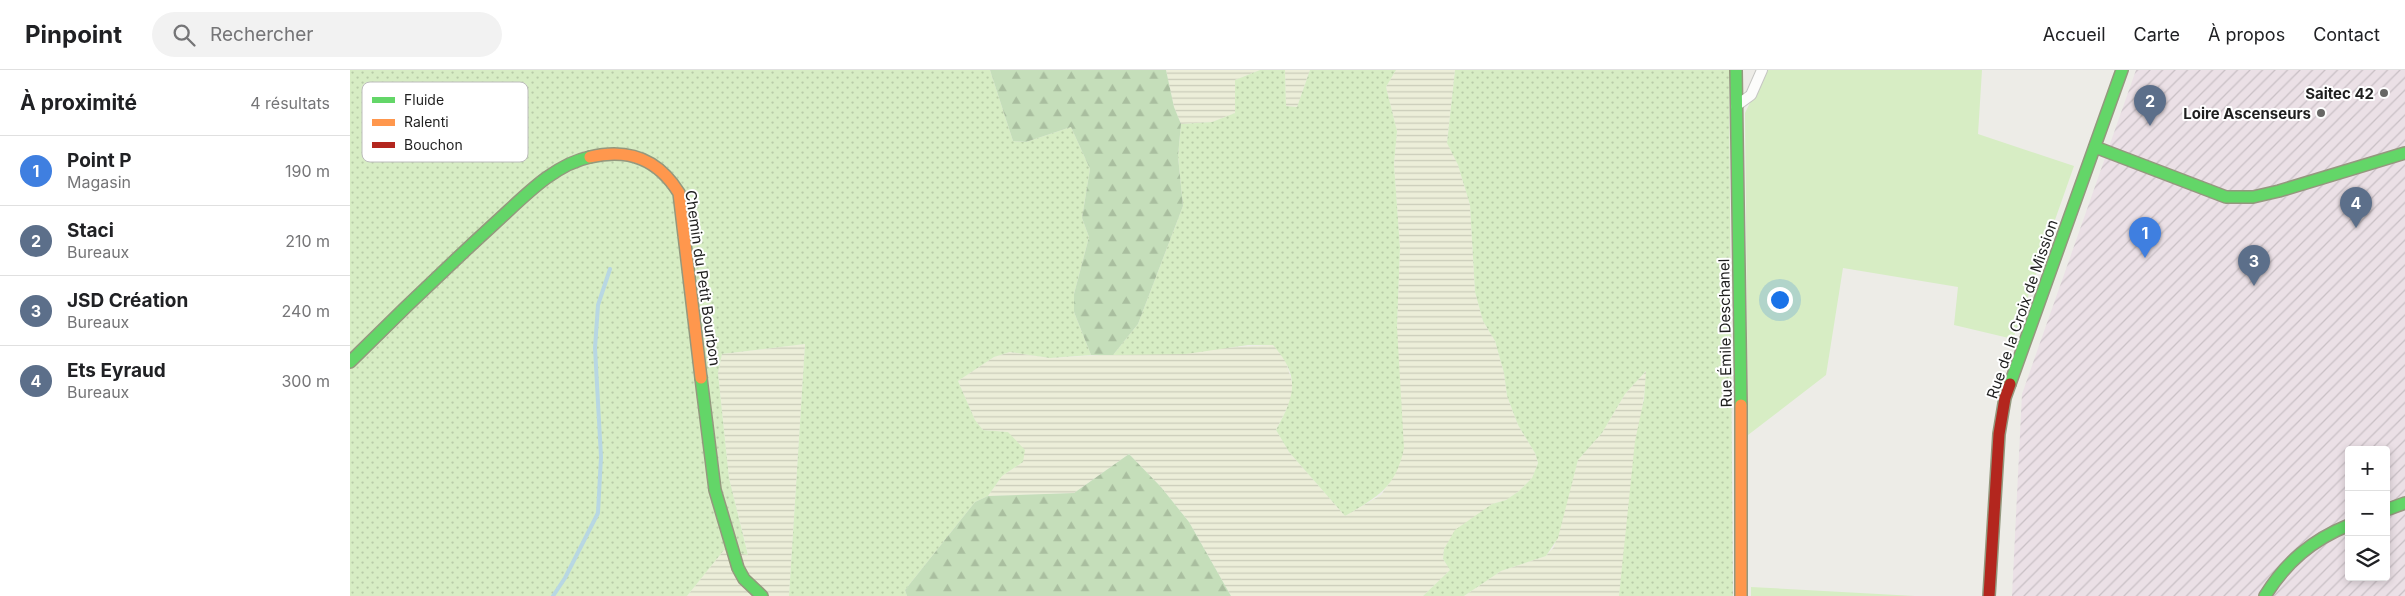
<!DOCTYPE html>
<html lang="fr">
<meta charset="utf-8">
<style>
body{margin:0;font-family:Inter,sans-serif;background:#f2f2f2;color:#202124}
.controls{position:absolute;right:15px;bottom:15px;display:grid;overflow:hidden;border-radius:5px;box-shadow:0 2px 8px #0003}
.controls button{width:45px;height:45px;display:grid;place-items:center;padding:0;border:0;border-bottom:1px solid #e0e0e0;background:#fff;color:#202124;font:25px sans-serif}
.you{position:absolute;left:1429px;top:229px;width:18px;height:18px;margin:-12px;border:4px solid #fff;border-radius:50%;background:#1a73e8;box-shadow:0 0 0 8px #1a73e833}
.badge{display:grid;place-items:center;width:32px;height:32px;border-radius:50%;background:#2563eb;color:#fff;font-size:16px;font-weight:700}
.pin{position:absolute;translate:-50% -41px;filter:drop-shadow(0 1px 2px #0008)}
.pin::after{content:'';position:absolute;top:26px;width:18px;height:15px;background:inherit;clip-path:polygon(0 0,100% 0,50% 100%)}
.list{margin:0;padding:0;list-style:none}
h2{display:flex;justify-content:space-between;align-items:center;height:65px;margin:0;padding:0 20px;font-size:21px}
h2 small{font-size:16px;font-weight:400;color:#757577}
.list li{display:grid;grid-template-columns:32px 1fr auto;gap:15px;align-items:center;box-sizing:border-box;height:70px;padding:0 20px;border-top:1px solid #e0e0e0}
.list b{display:block;font-size:19px;white-space:nowrap}
.list p{margin:0;font-size:16px;white-space:nowrap;color:#757577}
.list em{font-size:16px;font-style:normal;color:#757577}
.icon{flex:none;width:28px;height:28px;fill:none;stroke:currentColor;stroke-width:2;stroke-linecap:round;stroke-linejoin:round}
.map{position:relative;flex:none;width:2055px;height:526px;overflow:hidden}
header{display:flex;align-items:center;gap:30px;box-sizing:border-box;height:70px;padding:0 25px;background:#fff;border-bottom:1px solid #e0e0e0}
header strong{font-size:24px}
nav{display:flex;gap:28px;margin-inline-start:auto;font-size:18px}
.search{width:350px;height:45px;background:#f2f2f2;display:flex;align-items:center;gap:12px;box-sizing:border-box;padding:0 18px;border-radius:28px;color:#757577;font-size:19px}
main{display:flex}
aside{flex:1;background:#fff}
.map>svg:first-child{display:block}
.industrial{fill:url(#industrial-furrows);fill-rule:evenodd}
.farmland{fill:url(#farmland-rules)}
.grass{fill:url(#grass-dots)}
.forest{fill:url(#forest-firs)}
.garden{fill:#d7edc4}
.lines{fill:none;stroke-linecap:round;stroke-linejoin:round}
.stream{stroke:#b8d7e3;stroke-width:4}
.street-casing{stroke:#c6c6c3;stroke-width:12}
.fast-casing{stroke:#94987e;stroke-width:14}
.slow-casing{stroke:#94987e;stroke-width:14}
.jam-casing{stroke:#94987e;stroke-width:14}
.street{stroke:#fcfcfb;stroke-width:10}
.fast{stroke:#63d668;stroke-width:11}
.slow{stroke:#ff974d;stroke-width:11}
.jam{stroke:#b3261e;stroke-width:11}
.poi-dot{fill:#676765;stroke:#fff;stroke-width:2}
.labels{text-anchor:middle;dominant-baseline:central;stroke-width:4;stroke-linejoin:round;paint-order:stroke}
.poi-label{font-size:15px;font-weight:bold;fill:#1f1f1f;stroke:#fff;text-anchor:end}
.street-label{font-size:15px;fill:#1f1f1f;stroke:#fff}
.key{fill:#fff;stroke:#bcbcbc;stroke-width:1}
.key-label{font-size:14px;fill:#1f1f1f}
</style>
<header>
<strong>Pinpoint</strong>
<div class="search"><svg class="icon" aria-label="search" viewBox="0 0 24 24"><circle cx="10" cy="10" r="6"/><path d="M15 15l6 6"/></svg>Rechercher</div>
<nav><a>Accueil</a><a>Carte</a><a>À propos</a><a>Contact</a></nav>
</header>
<main>
<aside>
<h2>À proximité<small>4 résultats</small></h2>
<ul class="list">
<li><span class="badge" style="background:#3f7fe0">1</span><div><b>Point P</b><p>Magasin</p></div><em>190 m</em></li>
<li><span class="badge" style="background:#5c6f8a">2</span><div><b>Staci</b><p>Bureaux</p></div><em>210 m</em></li>
<li><span class="badge" style="background:#5c6f8a">3</span><div><b>JSD Création</b><p>Bureaux</p></div><em>240 m</em></li>
<li><span class="badge" style="background:#5c6f8a">4</span><div><b>Ets Eyraud</b><p>Bureaux</p></div><em>300 m</em></li>
</ul>
</aside>
<div class="map">
<svg width="2055" height="526" viewBox="0 0 2055 526">
<defs>
<pattern id="industrial-furrows" width="10" height="10" patternUnits="userSpaceOnUse" patternTransform="scale(1.25)"><rect width="10" height="10" fill="#ebe0e6"/><path d="M-1 1l2-2M0 10L10 0M9 11l2-2" fill="none" stroke="#c9c0c5"/></pattern>
<pattern id="farmland-rules" width="6" height="5" patternUnits="userSpaceOnUse" patternTransform="scale(1.25)"><rect width="6" height="5" fill="#eceed9"/><path d="M0 2.5h6" fill="none" stroke="#caccba"/></pattern>
<pattern id="grass-dots" width="8" height="8" patternUnits="userSpaceOnUse" patternTransform="scale(1.25)"><rect width="8" height="8" fill="#d7edc4"/><path d="M2 2h.1M6 6h.1" fill="none" stroke="#b8cba8" stroke-width="1.8" stroke-linecap="round"/></pattern>
<pattern id="forest-firs" width="22" height="20" patternUnits="userSpaceOnUse" patternTransform="scale(1.25)"><rect width="22" height="20" fill="#c5deba"/><path d="M5 1l3.5 6h-7zM16 11l3.5 6h-7z" fill="#a9be9f"/></pattern>
</defs>
<rect width="100%" height="100%" fill="#edece7"/>
<!-- industrial -->
<path class="industrial" d="M 1786,0 L 2055,0 L 2055,526 L 1662,526 L 1672,324 ZM 1999,380 L 2036,380 L 2036,507 L 1999,507 Z"/>
<!-- farmland -->
<path class="farmland" d="M 816,0 L 910,0 L 885,10 L 885,43 L 862,52 L 831,54 L 824,37 Z
M 935,0 L 960,0 L 947,37 L 936,36 Z
M 1046,0 L 1105,0 L 1097,72 L 1108,95 L 1120,135 L 1125,222 L 1133,251 L 1145,271 L 1154,303 L 1157,326 L 1168,355 L 1185,383 L 1188,393 L 1182,408 L 1169,421 L 1156,430 L 1142,434 L 1100,470 L 1094,479 L 1093,489 L 1100,500 L 1073,526 L 881,526 L 839,452 L 811,417 L 779,384 L 724,423 L 638,426 L 652,406 L 673,392 L 658,362 L 633,360 L 625,350 L 608,311 L 644,287 L 660,282 L 700,288 L 923,275 L 935,289 L 943,315 L 941,330 L 926,360 L 939,382 L 995,446 L 1031,425 L 1040,412 L 1047,257 L 1050,178 L 1044,94 L 1047,61 L 1036,17 Z
M 455,274 L 439,526 L 337,526 L 374,480 L 398,484 L 379,408 L 368,303 L 372,284 Z
M 1297,300 L 1269,526 L 1114,526 L 1151,501 L 1196,486 L 1204,477 L 1228,390 L 1252,363 L 1275,324 Z"/>
<!-- grass -->
<path class="grass" d="M 0,0 L 640,0 L 663,71 L 676,72 L 721,57 L 740,99 L 732,148 L 739,167 L 724,224 L 724,242 L 741,285 L 700,288 L 660,282 L 644,287 L 608,311 L 625,350 L 633,360 L 658,362 L 675,380 L 673,392 L 652,406 L 638,426 L 625,432 L 555,520 L 557,526 L 439,526 L 455,274 L 372,284 L 368,303 L 379,408 L 398,485 L 374,480 L 337,526 L 0,526 Z
M 910,0 L 935,0 L 936,36 L 947,37 L 960,0 L 1046,0 L 1036,17 L 1047,61 L 1044,94 L 1050,178 L 1047,257 L 1054,378 C 1046,418 1027,427 995,446 L 939,382 L 926,360 C 945,325 951,307 923,275 L 898,275 L 836,284 L 763,285 L 788,254 L 833,136 L 828,86 L 831,54 L 862,52 L 885,43 L 885,10 Z
M 1105,0 L 1379,0 L 1383,526 L 1269,526 L 1285,371 L 1294,329 L 1296,301 L 1275,324 L 1252,363 L 1228,390 L 1208,468 L 1196,486 L 1151,501 L 1114,526 L 1073,526 L 1100,500 L 1093,489 L 1094,479 L 1105,460 L 1142,434 L 1156,430 L 1169,421 L 1182,408 L 1188,393 L 1185,383 L 1168,355 L 1157,326 L 1154,303 L 1145,271 L 1133,251 L 1125,222 L 1120,135 L 1108,95 L 1097,73 Z"/>
<!-- forest -->
<path class="forest" d="M 640,0 L 816,0 L 824,37 L 831,54 L 828,86 L 833,136 L 788,254 L 763,285 L 741,285 L 724,242 L 724,224 L 739,167 L 732,148 L 740,99 L 721,57 L 676,72 L 663,71 Z
M 779,384 L 811,417 L 839,452 L 881,526 L 557,526 L 555,520 L 625,432 L 638,426 L 724,423 Z"/>
<!-- garden -->
<path class="garden" d="M 1416,0 L 1632,0 L 1628,64 L 1724,96 L 1663,269 L 1604,255 L 1608,217 L 1493,198 L 1476,305 L 1398,365 L 1395,43 Z
M 1401,517 L 1565,526 L 1401,526 Z"/>
<g class="lines">
<!-- stream -->
<path class="stream" d="M 203,526 L 215,508 L 248,443 L 251,387 L 245,278 L 248,235 L 260,199"/>
<!-- street casing -->
<g class="street-casing">
<path id="street" d="M 1386,36 L 1401,25 L 1412,0"/>
</g>
<!-- fast casing -->
<g class="fast-casing">
<path id="fast" d="M 1386,0 L 1391,335
M 1745,77 L 1876,127 L 1903,127 L 1929,121 L 2055,83
M 0,292 C 47,245 95,199 144,154 C 172,129 202,95 240,87
M 351,308 L 365,420 L 388,498 L 394,509 L 412,526
M 1660,314 L 1772,0
M 2036,440 L 2055,433
M 1915,526 C 1936,492 1962,470 1999,455"/>
</g>
<!-- slow casing -->
<g class="slow-casing">
<path id="slow" d="M 240,87 C 279,78 308,89 329,123 L 351,308
M 1391,335 L 1391,526"/>
</g>
<!-- jam casing -->
<g class="jam-casing">
<path id="jam" d="M 1639,526 L 1649,364 L 1655,328 L 1660,314"/>
</g>
<!-- street -->
<use href="#street" class="street"/>
<!-- fast -->
<use href="#fast" class="fast"/>
<!-- slow -->
<use href="#slow" class="slow"/>
<!-- jam -->
<use href="#jam" class="jam"/>
</g>
<!-- markers -->
<g class="poi-dot">
<circle cx="2034" cy="23" r="5"/>
<circle cx="1971" cy="43" r="5"/>
</g>
<g class="labels">
<!-- poi labels -->
<g class="poi-label">
<text x="2024" y="23">Saitec 42</text>
<text x="1961" y="43">Loire Ascenseurs</text>
</g>
<!-- street labels -->
<g class="street-label">
<text transform="translate(353 208) rotate(82)">Chemin du Petit Bourbon</text>
<text transform="translate(1672 239) rotate(-71)">Rue de la Croix de Mission</text>
<text transform="translate(1375 263) rotate(-91)">Rue Émile Deschanel</text>
</g>
</g>
<!-- legend -->
<rect x="12" y="12" width="166" height="80" rx="8" class="key"/>
<rect x="22" y="27" width="23" height="6" fill="#63d668"/>
<rect x="22" y="49" width="23" height="7" fill="#ff974d"/>
<rect x="22" y="72" width="23" height="6" fill="#b3261e"/>
<g class="key-label">
<text x="54" y="35">Fluide</text>
<text x="54" y="57">Ralenti</text>
<text x="54" y="80">Bouchon</text>
</g>
</svg>
<div class="controls">
<button>+</button>
<button>−</button>
<button><svg class="icon" aria-label="layers" viewBox="0 0 24 24"><path d="M12 4l9 5-9 5-9-5zM3 14l9 5 9-5"/></svg></button>
</div>
<div class="you"></div>
<div class="pin badge" style="left:1795px;top:188px;background:#3f7fe0">1</div>
<div class="pin badge" style="left:1800px;top:56px;background:#5c6f8a">2</div>
<div class="pin badge" style="left:1904px;top:216px;background:#5c6f8a">3</div>
<div class="pin badge" style="left:2006px;top:158px;background:#5c6f8a">4</div>
</div>
</main>
